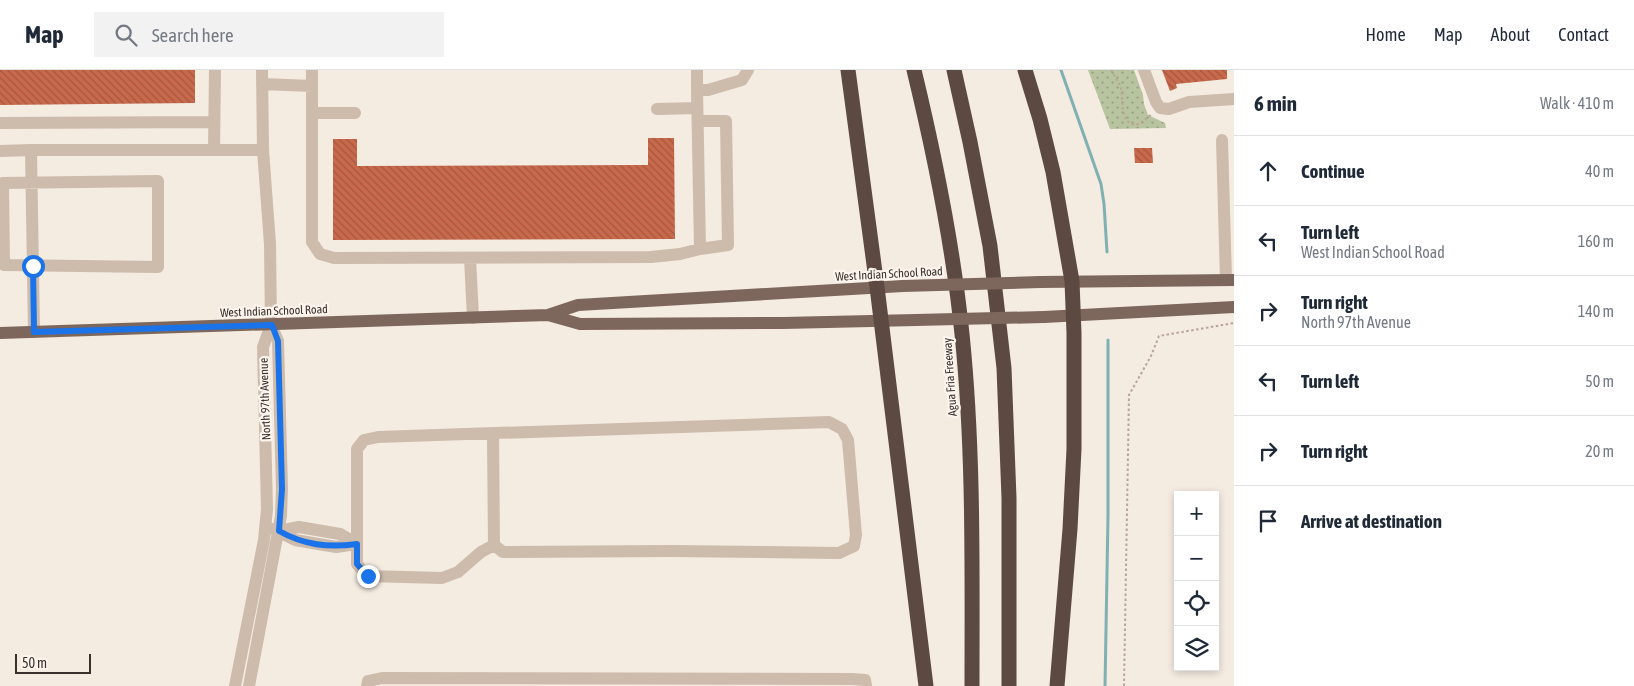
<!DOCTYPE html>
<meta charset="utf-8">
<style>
body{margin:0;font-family:"Asap Condensed",sans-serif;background:#f2f2f3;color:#1f2937}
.controls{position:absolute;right:15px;bottom:15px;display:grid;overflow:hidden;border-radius:0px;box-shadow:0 2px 8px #0003}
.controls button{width:45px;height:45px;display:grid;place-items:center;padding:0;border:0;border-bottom:1px solid #e0e1e3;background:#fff;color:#1f2937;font:25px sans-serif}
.scale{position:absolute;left:15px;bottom:12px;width:76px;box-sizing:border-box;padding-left:5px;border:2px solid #3b302b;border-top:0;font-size:14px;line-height:18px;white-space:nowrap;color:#3b302b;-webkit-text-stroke:4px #fbf5ee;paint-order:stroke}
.stop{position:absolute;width:15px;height:15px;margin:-11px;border:4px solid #1a73e8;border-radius:50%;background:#fff}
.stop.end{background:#1a73e8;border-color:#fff;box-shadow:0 1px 5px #0008}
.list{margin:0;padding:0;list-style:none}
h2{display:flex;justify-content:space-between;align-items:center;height:65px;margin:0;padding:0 20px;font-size:21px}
h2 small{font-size:16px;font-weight:400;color:#747a83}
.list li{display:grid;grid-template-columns:32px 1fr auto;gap:15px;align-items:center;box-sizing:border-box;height:70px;padding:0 20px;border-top:1px solid #e0e1e3}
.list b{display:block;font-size:19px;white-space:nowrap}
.list p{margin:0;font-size:16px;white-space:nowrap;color:#747a83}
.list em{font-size:16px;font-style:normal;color:#747a83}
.icon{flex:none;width:28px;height:28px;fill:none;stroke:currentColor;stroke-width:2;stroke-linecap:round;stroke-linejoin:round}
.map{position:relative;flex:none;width:1234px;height:616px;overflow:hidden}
header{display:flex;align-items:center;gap:30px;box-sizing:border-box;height:70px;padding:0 25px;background:#fff;border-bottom:1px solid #e0e1e3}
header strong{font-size:24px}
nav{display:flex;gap:28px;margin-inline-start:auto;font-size:18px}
.search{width:350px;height:45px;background:#f2f2f3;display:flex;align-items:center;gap:12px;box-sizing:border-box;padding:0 18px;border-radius:0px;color:#747a83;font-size:19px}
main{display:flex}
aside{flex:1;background:#fff}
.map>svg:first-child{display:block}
.park{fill:url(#park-dots)}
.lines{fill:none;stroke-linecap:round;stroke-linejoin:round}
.stream{stroke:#7fb0b2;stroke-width:3}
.building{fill:url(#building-back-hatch)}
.path{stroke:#b9a596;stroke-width:2;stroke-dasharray:2.5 2.5;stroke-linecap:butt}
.minor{stroke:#cdbbac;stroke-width:12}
.major{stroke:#7d675c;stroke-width:12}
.highway{stroke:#5c4a42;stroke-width:15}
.major-bridge{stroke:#7d675c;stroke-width:12}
.route{stroke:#1a73e8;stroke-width:6}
.labels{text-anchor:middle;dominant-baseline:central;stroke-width:4.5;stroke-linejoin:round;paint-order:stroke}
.street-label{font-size:12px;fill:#3b302b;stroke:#fbf5ee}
</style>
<header>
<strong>Map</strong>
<div class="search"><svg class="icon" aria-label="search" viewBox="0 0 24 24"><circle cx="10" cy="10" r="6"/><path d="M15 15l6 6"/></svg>Search here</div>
<nav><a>Home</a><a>Map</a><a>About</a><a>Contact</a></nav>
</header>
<main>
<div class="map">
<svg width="1234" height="616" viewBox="0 0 1234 616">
<defs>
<pattern id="park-dots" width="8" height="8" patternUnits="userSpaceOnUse" patternTransform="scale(1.25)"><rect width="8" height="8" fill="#b8c4a0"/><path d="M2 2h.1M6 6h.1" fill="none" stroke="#97a083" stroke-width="1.8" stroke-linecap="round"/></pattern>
<pattern id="building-back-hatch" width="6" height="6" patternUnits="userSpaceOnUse" patternTransform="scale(1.25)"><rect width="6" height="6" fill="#c8694b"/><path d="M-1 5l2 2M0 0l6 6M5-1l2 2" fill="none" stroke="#a4573f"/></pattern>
</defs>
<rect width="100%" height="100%" fill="#f4ebe1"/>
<!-- park -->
<path class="park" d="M 1088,0 L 1134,0 L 1143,25 L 1144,34 L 1148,45 L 1165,53 L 1166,58 L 1110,59 Z"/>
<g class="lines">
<!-- stream -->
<path class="stream" d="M 1061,0 L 1101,114 L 1104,134 L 1107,182
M 1105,616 L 1108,446 L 1108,270"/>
</g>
<!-- building -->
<path class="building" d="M 0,0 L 195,0 L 195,33 L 0,35 Z
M 1162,0 L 1227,0 L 1227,9 L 1176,14 L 1177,18 L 1170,21 Z
M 648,68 L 674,68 L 675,169 L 333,170 L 333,69 L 357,69 L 357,96 L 648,95 Z
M 1134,78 L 1152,78 L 1153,93 L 1135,93 Z"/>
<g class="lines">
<!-- path -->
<path class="path" d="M 1111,0 L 1121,17 L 1123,41 L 1127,51 L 1134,55 L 1139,54 L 1152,44
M 1124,616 L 1129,325 L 1151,286 L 1159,266 L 1234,253"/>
<!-- minor -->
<path class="minor" d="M 312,0 L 312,172 L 320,184 L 334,188 L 651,187 L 680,184 L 700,179
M 697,0 L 697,20 L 708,20 L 742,10 L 748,0
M 1144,0 L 1156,32 L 1160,38 L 1169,39 L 1189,32 L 1234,29
M 262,14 L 312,16
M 697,20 L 700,179 L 728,175 L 726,51 L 698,51
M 657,39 L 697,38
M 312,43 L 355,43
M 0,53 L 214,52
M 1222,70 L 1226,210
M 31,80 L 263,80
M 214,80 L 215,0
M 0,81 L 31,80 L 34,262
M 158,111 L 158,197 L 4,195 L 3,113 Z
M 470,188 L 473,248
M 829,352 L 842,359 L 848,370 L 856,465 L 854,476 L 839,483 L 671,481 L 503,482 L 494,475 L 481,482 L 458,502 L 442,508 L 367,506 L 357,494 L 357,379 L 364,370 L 378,367 Z
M 493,364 L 494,475
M 273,459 L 295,470 L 336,477 L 357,474
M 279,461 L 299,457 L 340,464 L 357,474
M 235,616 L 264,470 L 267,439 L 263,277 L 271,255 L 270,174 L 263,80 L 262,0
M 249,616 L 281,446 L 282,419 L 278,271 L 271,255
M 367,616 L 368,611 L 382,608 L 852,609 L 865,610 L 866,616"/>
<!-- major -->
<path class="major" d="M 1040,212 L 1234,210
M 548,245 L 578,235 L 903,216
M 1044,247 L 1234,237
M 0,263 L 548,245 L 580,254 L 783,253 L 916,250"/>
<!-- highway -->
<path class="highway" d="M 848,0 L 877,217 L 926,616
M 914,0 C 935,87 953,175 962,264 C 974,381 972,499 972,616
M 954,0 L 970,72 L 990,176 L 1004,298 L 1009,428 L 1009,616
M 1025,0 L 1040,49 L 1053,102 L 1072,211 L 1074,263 L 1074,379 L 1070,459 L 1057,616"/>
<!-- major-bridge -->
<path class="major-bridge" d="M 903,216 L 1040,212
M 916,250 L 1044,247"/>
</g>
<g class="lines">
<!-- route -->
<path class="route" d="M 33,196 L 34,262 L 272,255 L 278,271 L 282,419 L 279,461 C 304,475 328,478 357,474 L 357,494 L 368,506"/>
</g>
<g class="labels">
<!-- street labels -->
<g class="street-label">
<text transform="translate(889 204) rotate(-3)">West Indian School Road</text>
<text transform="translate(274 241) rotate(-2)">West Indian School Road</text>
<text transform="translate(950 307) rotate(-94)">Agua Fria Freeway</text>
<text transform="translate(265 329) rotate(-92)">North 97th Avenue</text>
</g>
</g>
</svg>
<div class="controls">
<button>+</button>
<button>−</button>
<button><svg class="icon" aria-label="locate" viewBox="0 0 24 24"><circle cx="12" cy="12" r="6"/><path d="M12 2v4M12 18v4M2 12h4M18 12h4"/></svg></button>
<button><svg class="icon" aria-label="layers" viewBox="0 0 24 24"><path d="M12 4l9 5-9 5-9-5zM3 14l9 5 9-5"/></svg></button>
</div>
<div class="scale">50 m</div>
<div class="stop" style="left:33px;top:196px"></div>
<div class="stop end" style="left:368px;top:506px"></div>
</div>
<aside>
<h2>6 min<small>Walk · 410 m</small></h2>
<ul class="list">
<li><svg class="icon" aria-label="ahead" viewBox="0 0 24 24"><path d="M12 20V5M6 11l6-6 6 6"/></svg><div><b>Continue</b></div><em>40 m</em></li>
<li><svg class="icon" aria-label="left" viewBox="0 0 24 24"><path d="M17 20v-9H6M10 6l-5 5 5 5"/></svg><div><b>Turn left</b><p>West Indian School Road</p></div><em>160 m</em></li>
<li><svg class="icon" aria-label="right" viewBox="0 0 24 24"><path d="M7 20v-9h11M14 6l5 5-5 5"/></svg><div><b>Turn right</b><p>North 97th Avenue</p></div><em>140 m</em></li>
<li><svg class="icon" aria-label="left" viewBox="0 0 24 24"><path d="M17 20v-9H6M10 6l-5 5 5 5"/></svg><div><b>Turn left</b></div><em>50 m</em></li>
<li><svg class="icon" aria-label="right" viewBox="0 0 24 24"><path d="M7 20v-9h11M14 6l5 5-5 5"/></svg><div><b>Turn right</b></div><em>20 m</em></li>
<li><svg class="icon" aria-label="arrive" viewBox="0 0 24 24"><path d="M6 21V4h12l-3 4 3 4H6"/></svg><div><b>Arrive at destination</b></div></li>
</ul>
</aside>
</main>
